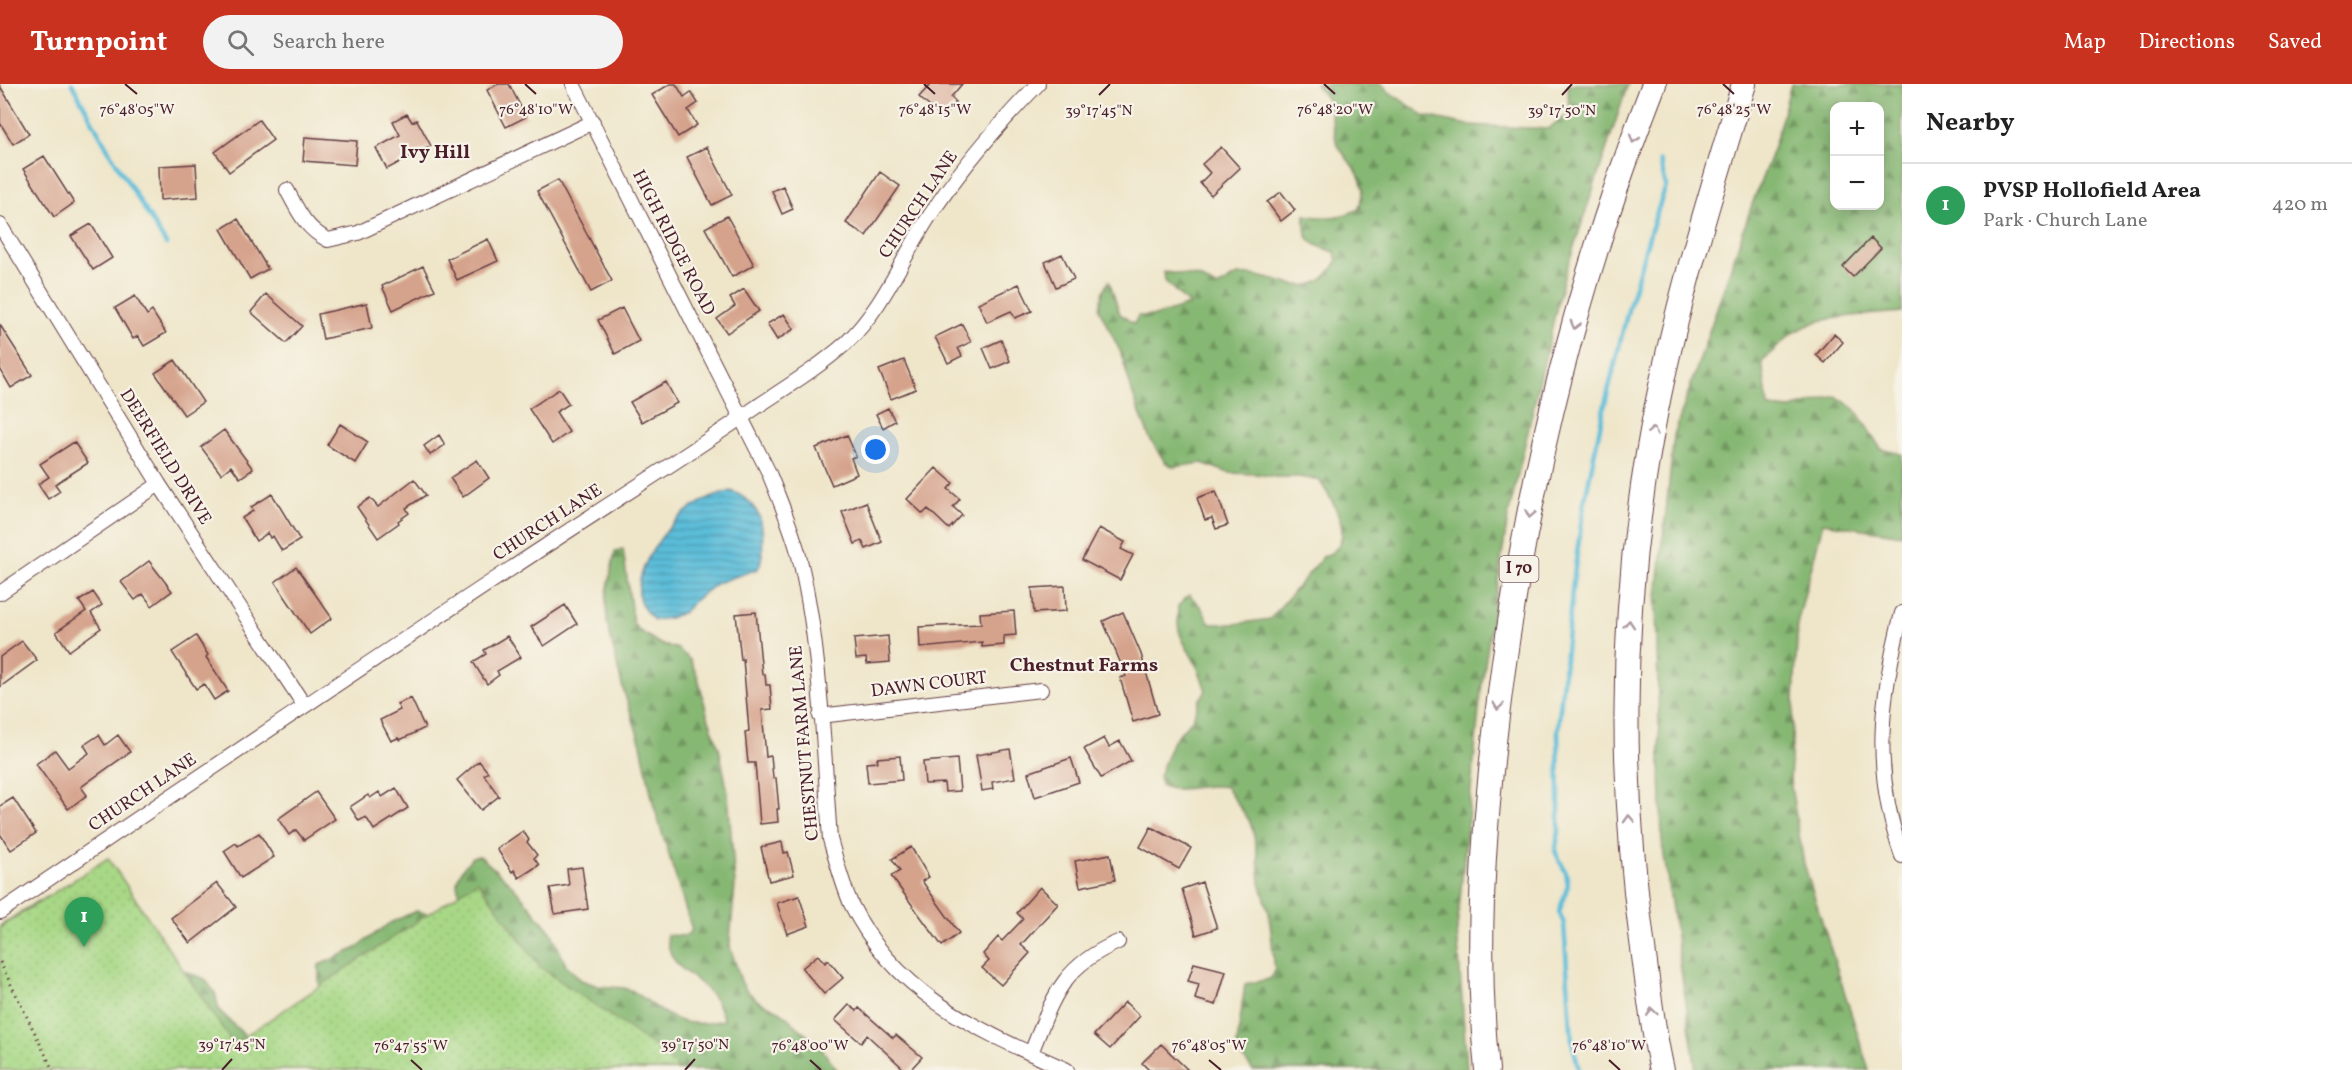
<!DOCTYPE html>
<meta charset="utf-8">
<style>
body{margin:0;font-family:Vollkorn,serif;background:#f2f2f2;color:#222}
.controls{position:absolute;right:18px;top:18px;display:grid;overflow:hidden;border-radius:12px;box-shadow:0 3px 15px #0003}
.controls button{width:54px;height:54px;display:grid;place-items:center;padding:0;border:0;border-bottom:2px solid #e0e0e0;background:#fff;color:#222;font:30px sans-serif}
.you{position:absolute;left:876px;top:366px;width:21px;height:21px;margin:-15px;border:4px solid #fff;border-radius:50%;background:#1a73e8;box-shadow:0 0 0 9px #1a73e833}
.badge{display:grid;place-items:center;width:39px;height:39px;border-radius:50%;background:#c8321e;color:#fff;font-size:20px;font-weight:700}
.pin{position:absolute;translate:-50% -50px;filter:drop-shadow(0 2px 3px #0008)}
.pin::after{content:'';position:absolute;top:32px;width:21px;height:18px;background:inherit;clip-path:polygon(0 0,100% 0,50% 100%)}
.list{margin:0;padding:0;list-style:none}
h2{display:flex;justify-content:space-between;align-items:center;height:78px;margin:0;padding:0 24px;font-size:26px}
h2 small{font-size:20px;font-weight:400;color:#767676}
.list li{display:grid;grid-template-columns:39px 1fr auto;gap:18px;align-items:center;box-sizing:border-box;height:84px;padding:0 24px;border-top:2px solid #e0e0e0}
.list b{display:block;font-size:22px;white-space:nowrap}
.list p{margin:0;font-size:20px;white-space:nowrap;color:#767676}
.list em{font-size:20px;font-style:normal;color:#767676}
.icon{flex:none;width:33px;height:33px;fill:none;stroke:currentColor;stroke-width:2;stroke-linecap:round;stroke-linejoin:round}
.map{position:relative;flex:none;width:1902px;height:986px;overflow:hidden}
header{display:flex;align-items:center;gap:36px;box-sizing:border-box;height:84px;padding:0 30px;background:#c8321e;color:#fff}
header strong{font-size:28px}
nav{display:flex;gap:33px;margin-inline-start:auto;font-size:21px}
.search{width:420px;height:54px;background:#f2f2f2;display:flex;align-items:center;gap:15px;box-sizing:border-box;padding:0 21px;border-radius:33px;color:#767676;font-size:22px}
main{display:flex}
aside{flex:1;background:#fff}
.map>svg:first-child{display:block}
.forest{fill:url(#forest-firs);stroke:#686c4f;stroke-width:1.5;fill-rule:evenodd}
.park{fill:url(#park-dots);stroke:#797c58;stroke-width:1.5}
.water{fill:url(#water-rules);stroke:#526e82;stroke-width:1.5}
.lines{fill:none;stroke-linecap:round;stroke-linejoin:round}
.stream{stroke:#5bbdd9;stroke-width:4.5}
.building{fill:#d5a28b}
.street-casing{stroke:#633d43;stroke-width:16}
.highway-casing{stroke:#633d43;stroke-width:26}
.path{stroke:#633d43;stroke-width:3;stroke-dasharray:1.5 4.5;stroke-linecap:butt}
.street{stroke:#fff;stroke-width:14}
.highway{stroke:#fff;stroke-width:24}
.oneway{stroke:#ae9aa0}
.ticks{fill:none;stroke:#4a1f2b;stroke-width:2}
.labels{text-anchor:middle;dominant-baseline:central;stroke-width:4.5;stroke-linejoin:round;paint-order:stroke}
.shield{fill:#f7f3e8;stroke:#7e5f64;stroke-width:1.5}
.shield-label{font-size:16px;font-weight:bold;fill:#4a1f2b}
.street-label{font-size:18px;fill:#4a1f2b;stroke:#f7f3e8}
.neighbourhood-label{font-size:20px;font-weight:bold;fill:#4a1f2b;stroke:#f7f3e8}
.ticks-label{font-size:15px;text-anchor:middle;fill:#4a1f2b;stroke:#f7f3e8;stroke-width:4.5;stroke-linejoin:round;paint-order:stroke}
</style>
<header>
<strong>Turnpoint</strong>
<div class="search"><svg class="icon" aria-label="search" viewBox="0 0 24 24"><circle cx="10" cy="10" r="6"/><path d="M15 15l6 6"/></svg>Search here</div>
<nav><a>Map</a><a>Directions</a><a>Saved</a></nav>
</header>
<main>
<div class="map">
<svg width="1902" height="986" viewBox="0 0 1902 986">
<defs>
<pattern id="forest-firs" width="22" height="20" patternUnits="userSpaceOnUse" patternTransform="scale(1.5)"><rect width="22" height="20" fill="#86b873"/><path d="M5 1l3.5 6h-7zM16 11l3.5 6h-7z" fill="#70955f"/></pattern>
<pattern id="park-dots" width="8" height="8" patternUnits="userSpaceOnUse" patternTransform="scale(1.5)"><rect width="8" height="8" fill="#a8d886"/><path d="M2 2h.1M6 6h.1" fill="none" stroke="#92b974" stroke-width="1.8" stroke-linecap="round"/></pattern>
<pattern id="water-rules" width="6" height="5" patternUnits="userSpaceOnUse" patternTransform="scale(1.5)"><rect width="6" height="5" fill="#5bbdd9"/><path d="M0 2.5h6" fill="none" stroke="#4d99b0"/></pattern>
</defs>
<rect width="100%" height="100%" fill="#f7f3e8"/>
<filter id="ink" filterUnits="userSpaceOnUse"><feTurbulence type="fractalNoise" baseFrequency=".0167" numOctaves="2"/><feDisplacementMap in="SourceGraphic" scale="12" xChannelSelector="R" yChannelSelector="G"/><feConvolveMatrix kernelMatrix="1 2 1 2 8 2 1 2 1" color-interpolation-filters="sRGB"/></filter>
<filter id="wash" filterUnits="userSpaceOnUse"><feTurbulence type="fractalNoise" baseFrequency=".008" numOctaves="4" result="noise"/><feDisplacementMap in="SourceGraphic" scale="24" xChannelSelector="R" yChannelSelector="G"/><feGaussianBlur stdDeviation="1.35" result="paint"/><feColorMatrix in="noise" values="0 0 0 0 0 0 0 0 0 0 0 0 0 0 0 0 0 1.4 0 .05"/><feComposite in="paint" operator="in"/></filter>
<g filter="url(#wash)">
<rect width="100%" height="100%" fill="#efe6ca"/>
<!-- forest -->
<path class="forest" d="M 1316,0 L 1382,0 L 1388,7 L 1425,32 L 1468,41 L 1547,45 L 1569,30 L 1568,0 L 1628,0 L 1563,196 L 1508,433 L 1481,606 L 1457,845 L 1467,986 L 1253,986 L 1238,968 L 1237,960 L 1245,900 L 1270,895 L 1275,887 L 1269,829 L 1260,798 L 1258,773 L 1253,747 L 1249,736 L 1226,703 C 1205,698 1180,711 1161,701 L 1159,692 L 1173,657 L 1193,634 L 1200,615 L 1206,607 C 1203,598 1200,588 1196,580 C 1183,555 1176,553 1178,522 L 1189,511 L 1201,523 L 1210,540 L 1235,540 L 1270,535 L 1323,473 C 1360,459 1334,418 1319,396 L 1298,393 L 1276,393 L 1257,390 L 1229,389 L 1202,379 L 1173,383 L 1165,378 L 1150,355 L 1133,311 L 1121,269 L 1099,225 L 1103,207 L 1109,197 L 1120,230 L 1134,240 L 1138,232 L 1155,232 L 1189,221 L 1165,197 L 1164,188 L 1199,193 L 1215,203 C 1225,202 1229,193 1239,191 C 1276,187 1311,225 1337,177 L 1335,168 C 1311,160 1303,158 1305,131 C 1323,135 1342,134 1359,125 L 1363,106 L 1361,97 L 1357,88 L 1337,61 L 1328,17 Z
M 1791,0 L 1902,0 L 1902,228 L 1851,232 L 1818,237 L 1794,248 L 1762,277 L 1768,323 L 1791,325 L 1836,312 L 1855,325 L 1881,365 L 1902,370 L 1902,451 L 1823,439 L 1798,536 L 1790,697 L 1804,780 L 1869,986 L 1696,986 L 1662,758 L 1656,523 L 1674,351 L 1754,115 L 1774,63 ZM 1834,22 L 1880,22 L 1880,122 L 1834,122 Z
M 623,465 L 633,539 L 638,546 L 660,560 L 678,565 L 690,576 L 698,593 L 707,630 L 719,664 L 728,710 L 735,801 L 730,855 L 730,863 L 741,897 L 745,905 L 758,917 L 781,928 L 821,964 L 837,986 L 0,986 L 0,842 L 36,818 L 68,809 L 179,885 L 205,895 L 215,909 L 219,926 L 243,950 L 257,971 L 324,906 L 319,899 L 319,881 L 353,866 L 390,839 L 416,827 L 433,831 L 461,811 C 451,796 462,786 472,773 L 480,772 L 514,803 L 551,848 L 566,881 L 581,896 L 598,902 L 624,904 L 633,907 C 668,931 678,947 724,936 C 721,929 719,920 714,914 C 699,891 667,887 667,851 L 686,852 L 692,846 L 653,719 L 641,660 L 623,605 L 607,539 L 606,514 L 615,467 Z"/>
<!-- park -->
<path class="park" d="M 108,774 L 233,960 L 478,797 L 540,883 L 657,964 L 679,986 L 0,986 L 0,843 Z"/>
<!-- water -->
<path class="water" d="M 731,407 C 742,411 751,418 757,428 C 765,441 764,473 758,485 L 717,499 L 695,516 L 684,528 L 669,534 L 654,536 C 648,530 640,522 639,513 C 635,481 670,436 696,421 C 707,414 719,411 731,407 Z"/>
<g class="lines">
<!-- stream -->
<path class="stream" d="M 72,0 L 110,69 L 166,160
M 1579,986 L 1572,958 L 1564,840 L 1559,828 L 1568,801 L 1566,789 L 1555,767 L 1559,748 L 1559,713 L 1558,645 L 1573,498 L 1584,420 L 1603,328 L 1627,230 L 1650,149 L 1666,102 L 1660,77"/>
</g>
<g id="blocks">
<!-- building -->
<path class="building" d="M 498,0 L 509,0 L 526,33 L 506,43 L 487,6 Z
M 670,0 L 676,0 L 684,13 L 691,8 L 698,19 L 688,26 L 697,41 L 678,53 L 652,11 Z
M 931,0 L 962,0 L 951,13 L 956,18 L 942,34 L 919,13 Z
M 0,2 L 29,50 L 13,60 L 0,39 Z
M 407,30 L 412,38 L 417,36 L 431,62 L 387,85 L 376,64 L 400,51 L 393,37 Z
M 259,36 L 273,56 L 229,88 L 215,68 Z
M 305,53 L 357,57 L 355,81 L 303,77 Z
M 707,63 L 732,111 L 712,121 L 687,73 Z
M 1221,63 L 1240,84 L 1211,111 L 1200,99 L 1210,89 L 1202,80 Z
M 44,72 L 74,119 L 54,133 L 23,85 Z
M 196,80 L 198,113 L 160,116 L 159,82 Z
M 880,88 L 900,102 L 866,152 L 846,139 Z
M 558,96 L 612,197 L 591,208 L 537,107 Z
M 783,102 L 793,125 L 782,130 L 772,107 Z
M 1281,108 L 1295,126 L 1281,137 L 1267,118 Z
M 727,132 L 754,181 L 732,193 L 705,144 Z
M 238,135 L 268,185 L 250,195 L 221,145 Z
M 91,140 L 112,174 L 93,186 L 71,152 Z
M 1871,154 L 1881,164 L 1853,193 L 1843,183 Z
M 488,155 L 498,177 L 457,196 L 447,175 Z
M 1062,170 L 1074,195 L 1056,203 L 1045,178 Z
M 423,182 L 435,206 L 393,226 L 382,202 Z
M 1019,200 L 1032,227 L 1015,234 L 1011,227 L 987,238 L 978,219 Z
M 744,205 L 759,227 L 727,249 L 717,235 L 735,222 L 730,214 Z
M 266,210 L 302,242 L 286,259 L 251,228 Z
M 135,212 L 147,231 L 152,227 L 166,249 L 144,262 L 138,252 L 133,255 L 115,224 Z
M 367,219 L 372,244 L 323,255 L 318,230 Z
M 622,224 L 639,257 L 615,270 L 598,236 Z
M 784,230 L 794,245 L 777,256 L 767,240 Z
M 962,240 L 971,258 L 958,264 L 962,272 L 948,279 L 935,253 Z
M 0,241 L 32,291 L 11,304 L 0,285 Z
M 1834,250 L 1843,258 L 1825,279 L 1816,271 Z
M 1001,256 L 1010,277 L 992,285 L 983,264 Z
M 175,276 L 203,318 L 184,331 L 155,289 Z
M 904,276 L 916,305 L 891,315 L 879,286 Z
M 666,298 L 677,319 L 642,338 L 630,318 Z
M 559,305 L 569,320 L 556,328 L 569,348 L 552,360 L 529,325 Z
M 888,324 L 895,337 L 883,344 L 876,330 Z
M 340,340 L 368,358 L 355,379 L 327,361 Z
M 224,346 L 253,385 L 240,394 L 231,382 L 221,390 L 201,363 Z
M 439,351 L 445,361 L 430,371 L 424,362 Z
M 847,351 L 856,372 L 851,374 L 857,390 L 832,401 L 816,364 Z
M 74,358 L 88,379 L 55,400 L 60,407 L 48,415 L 38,400 L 49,393 L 40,380 Z
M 477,376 L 489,394 L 463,413 L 450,394 Z
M 936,384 L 953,399 L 948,405 L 960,415 L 953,423 L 962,431 L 949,445 L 928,425 L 923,430 L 907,415 Z
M 414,395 L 426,411 L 406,424 L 409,429 L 398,437 L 399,439 L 378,454 L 357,423 L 370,414 L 378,423 Z
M 1216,407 L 1228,441 L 1216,445 L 1212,434 L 1205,436 L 1197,414 Z
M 272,410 L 300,456 L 282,467 L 273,452 L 270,454 L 268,449 L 256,457 L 242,434 L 253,427 L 251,423 Z
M 866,418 L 882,458 L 866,465 L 862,457 L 855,460 L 842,428 Z
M 1099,444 L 1125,458 L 1121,465 L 1133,471 L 1120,496 L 1082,476 Z
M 149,477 L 172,507 L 152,522 L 143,510 L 135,516 L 121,498 Z
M 296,483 L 332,534 L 310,550 L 275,498 Z
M 1065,502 L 1066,527 L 1034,529 L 1032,504 Z
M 93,508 L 102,521 L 91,529 L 101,544 L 69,567 L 56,548 L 86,527 L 79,517 Z
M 565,521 L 577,540 L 544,562 L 531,543 Z
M 1014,527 L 1016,551 L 1004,552 L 1004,561 L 982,563 L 982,558 L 920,564 L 919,543 L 981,540 L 980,529 Z
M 756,528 L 762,590 L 765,590 L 766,601 L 770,601 L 772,625 L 762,626 L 766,673 L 771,672 L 773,694 L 776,694 L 779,725 L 777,725 L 778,738 L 760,740 L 755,679 L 748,679 L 745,648 L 749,647 L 743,575 L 741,576 L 736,530 Z
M 1123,528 L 1141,570 L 1158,630 L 1133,638 L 1120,594 L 1126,592 L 1103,537 Z
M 196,552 L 208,571 L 206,573 L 228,607 L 214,616 L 204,600 L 196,605 L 172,568 Z
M 507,552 L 521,573 L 497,587 L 499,591 L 487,600 L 473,578 L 486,570 L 484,566 Z
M 888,552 L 890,578 L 867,580 L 866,574 L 856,575 L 854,555 Z
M 22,557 L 37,576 L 0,603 L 0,573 Z
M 411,614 L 425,644 L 400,656 L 398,654 L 391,657 L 380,636 L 400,626 L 397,620 Z
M 99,651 L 105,661 L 118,651 L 130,668 L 81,703 L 87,711 L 68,725 L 36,680 L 55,666 L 68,684 L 89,669 L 84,661 Z
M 1104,654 L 1109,663 L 1120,657 L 1131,677 L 1101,694 L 1084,665 Z
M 1010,665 L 1015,694 L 992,698 L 993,705 L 982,707 L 976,671 Z
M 900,672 L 902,696 L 868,699 L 866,679 L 878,678 L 877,674 Z
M 1071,674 L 1079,698 L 1035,713 L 1028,689 Z
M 957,675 L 960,707 L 945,708 L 944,699 L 925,700 L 923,678 Z
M 479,677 L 488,688 L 484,691 L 499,712 L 481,726 L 457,696 Z
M 396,704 L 408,724 L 374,746 L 366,733 L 359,737 L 350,723 L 368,711 L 370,714 L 379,708 L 382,713 Z
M 316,708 L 335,735 L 304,756 L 296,746 L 289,751 L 278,735 Z
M 13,714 L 36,749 L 11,766 L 0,750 L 0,722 Z
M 1151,743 L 1191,764 L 1179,785 L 1140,763 Z
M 523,747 L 529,756 L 527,758 L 537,771 L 534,774 L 539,781 L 519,794 L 514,786 L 512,788 L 497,765 Z
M 259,749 L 274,773 L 241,794 L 224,767 L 236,759 L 238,762 Z
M 782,758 L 784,769 L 788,768 L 794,791 L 769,797 L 761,763 Z
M 911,763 L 929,793 L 922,797 L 959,849 L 942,862 L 891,792 L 900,787 L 892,775 Z
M 1110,770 L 1115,796 L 1080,803 L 1075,777 Z
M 582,783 L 588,825 L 555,830 L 550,804 L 569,801 L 567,785 Z
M 1202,798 L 1217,844 L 1196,851 L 1182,805 Z
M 217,799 L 236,823 L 190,859 L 171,834 Z
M 1040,803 L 1058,820 L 1021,861 L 1030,869 L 1001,901 L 982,884 L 989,877 L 983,870 L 998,853 L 1002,857 L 1023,835 L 1017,829 Z
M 799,812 L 809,842 L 787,850 L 777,819 Z
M 818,871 L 825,879 L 828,876 L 843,894 L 824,910 L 802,884 Z
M 1194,879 L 1226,887 L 1216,921 L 1195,915 L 1199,900 L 1188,897 Z
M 1125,918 L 1140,932 L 1110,965 L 1094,951 Z
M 849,921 L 857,927 L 859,924 L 893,954 L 896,951 L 922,973 L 910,986 L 905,986 L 867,951 L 861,959 L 835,936 Z
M 1161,960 L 1188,986 L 1149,986 L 1142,979 Z"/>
</g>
</g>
<g filter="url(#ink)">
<use href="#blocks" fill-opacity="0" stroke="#633d43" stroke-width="1.5"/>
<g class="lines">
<!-- street casing -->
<g class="street-casing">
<path id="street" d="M 573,0 L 768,387 C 779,414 790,440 798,468 C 821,559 823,661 830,755 C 836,776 842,799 851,820 C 896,912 979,946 1067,986
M 287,106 C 298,127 306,145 328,156 L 358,149 L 593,38
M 0,141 L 159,400 L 304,621
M 0,509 L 159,400
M 1902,529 C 1880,614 1872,687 1902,772
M 820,632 L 1041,606
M 0,828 C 181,705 361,583 544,463 C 615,416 688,371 758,322 C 788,302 819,283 846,259 C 882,225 901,177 927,136 C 959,86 997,42 1038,0
M 1031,969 C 1053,915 1060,883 1118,858"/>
</g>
<!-- highway casing -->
<g class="highway-casing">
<path id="highway" d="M 1487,986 C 1475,869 1483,749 1497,632 C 1523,417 1575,202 1654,0
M 1662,986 C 1652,944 1648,900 1642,857 C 1620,695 1621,531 1648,370 C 1669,244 1707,122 1744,0"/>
</g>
<!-- path -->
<path class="path" d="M 0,878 L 53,986"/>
<!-- street -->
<use href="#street" class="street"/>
<!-- highway -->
<use href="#highway" class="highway"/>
</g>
<!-- one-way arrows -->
<defs><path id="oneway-chevron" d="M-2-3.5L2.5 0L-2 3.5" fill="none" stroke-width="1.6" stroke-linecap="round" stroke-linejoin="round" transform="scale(1.5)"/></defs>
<g class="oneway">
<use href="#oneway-chevron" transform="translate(1634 55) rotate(109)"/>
<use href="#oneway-chevron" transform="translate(1575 241) rotate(105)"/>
<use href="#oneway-chevron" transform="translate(1653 347) rotate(-78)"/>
<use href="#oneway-chevron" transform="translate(1530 430) rotate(101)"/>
<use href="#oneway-chevron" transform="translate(1629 540) rotate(-86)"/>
<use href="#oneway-chevron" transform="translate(1498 622) rotate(97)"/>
<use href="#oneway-chevron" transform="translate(1629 735) rotate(-92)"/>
<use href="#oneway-chevron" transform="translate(1652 928) rotate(-98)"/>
</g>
</g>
<!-- ticks -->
<path class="ticks" d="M 125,0 L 137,10M 525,0 L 536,10M 924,0 L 935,10M 1324,0 L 1335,10M 1723,0 L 1734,10M 1099,11 L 1110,0M 1562,11 L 1572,0M 411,976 L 422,986M 810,976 L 821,986M 1209,976 L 1221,986M 1609,976 L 1620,986M 222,986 L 232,975M 685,986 L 695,975"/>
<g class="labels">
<!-- shield labels -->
<rect class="shield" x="1499.5" y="472" width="39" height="26" rx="4.5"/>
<g class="shield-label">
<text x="1519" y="485">I 70</text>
</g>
<!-- street labels -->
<g class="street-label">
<text transform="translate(919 121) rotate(-56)">CHURCH LANE</text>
<text transform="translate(673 159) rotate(63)">HIGH RIDGE ROAD</text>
<text transform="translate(165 373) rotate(58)">DEERFIELD DRIVE</text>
<text transform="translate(548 439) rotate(-33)">CHURCH LANE</text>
<text transform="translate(929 601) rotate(-7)">DAWN COURT</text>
<text transform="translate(805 659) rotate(-95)">CHESTNUT FARM LANE</text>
<text transform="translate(143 709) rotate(-34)">CHURCH LANE</text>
</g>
<!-- neighbourhood labels -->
<g class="neighbourhood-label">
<text x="435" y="69">Ivy Hill</text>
<text x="1084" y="582">Chestnut Farms</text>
</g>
</g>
<g class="ticks-label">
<text x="137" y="30">76°48'05"W</text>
<text x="536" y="30">76°48'10"W</text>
<text x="935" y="30">76°48'15"W</text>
<text x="1335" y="30">76°48'20"W</text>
<text x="1734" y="30">76°48'25"W</text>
<text x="1099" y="31">39°17'45"N</text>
<text x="1562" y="31">39°17'50"N</text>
<text x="232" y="965">39°17'45"N</text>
<text x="695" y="965">39°17'50"N</text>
<text x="411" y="966">76°47'55"W</text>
<text x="810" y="966">76°48'00"W</text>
<text x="1209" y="966">76°48'05"W</text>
<text x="1609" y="966">76°48'10"W</text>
</g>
</svg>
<div class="controls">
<button>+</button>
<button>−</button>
</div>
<div class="you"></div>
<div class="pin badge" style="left:84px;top:863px;background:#2e9e5b">1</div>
</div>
<aside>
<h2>Nearby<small></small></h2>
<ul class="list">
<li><span class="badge" style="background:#2e9e5b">1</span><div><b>PVSP Hollofield Area</b><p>Park · Church Lane</p></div><em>420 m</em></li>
</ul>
</aside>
</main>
